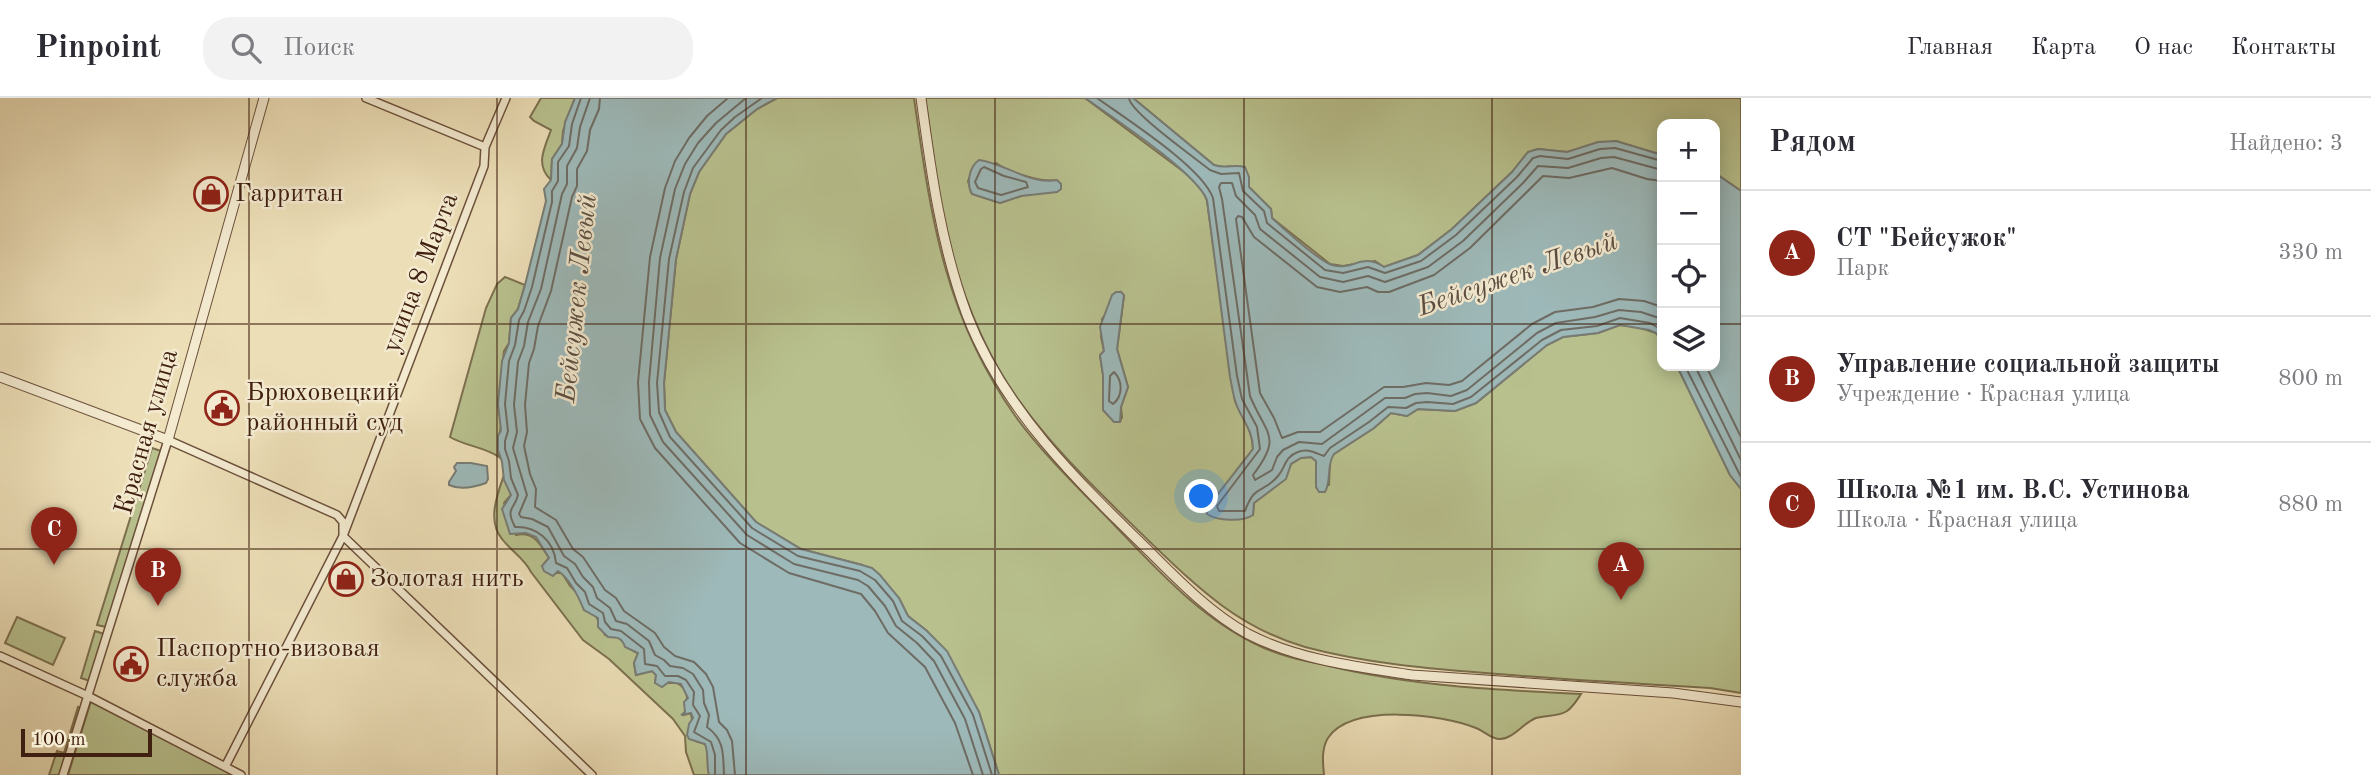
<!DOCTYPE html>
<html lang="ru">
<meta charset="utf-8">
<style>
body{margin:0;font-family:"Old Standard TT",serif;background:#f2f2f3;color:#2b2b33}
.controls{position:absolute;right:21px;top:21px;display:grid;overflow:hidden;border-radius:14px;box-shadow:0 4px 18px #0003}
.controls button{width:63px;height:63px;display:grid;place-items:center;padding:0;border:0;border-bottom:2px solid #e1e1e2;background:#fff;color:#2b2b33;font:35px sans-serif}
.scale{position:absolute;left:21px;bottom:18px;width:131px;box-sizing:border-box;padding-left:7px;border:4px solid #402010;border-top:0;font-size:19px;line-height:24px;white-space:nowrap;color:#402010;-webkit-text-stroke:5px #f3ead0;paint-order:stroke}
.you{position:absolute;left:1202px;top:399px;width:24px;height:24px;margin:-18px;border:5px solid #fff;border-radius:50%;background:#1a73e8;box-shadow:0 0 0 10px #1a73e833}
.badge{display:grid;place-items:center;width:46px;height:46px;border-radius:50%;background:#8f2418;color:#fff;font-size:23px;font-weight:700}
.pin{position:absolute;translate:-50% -58px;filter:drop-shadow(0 2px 4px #0008)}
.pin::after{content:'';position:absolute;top:37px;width:24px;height:21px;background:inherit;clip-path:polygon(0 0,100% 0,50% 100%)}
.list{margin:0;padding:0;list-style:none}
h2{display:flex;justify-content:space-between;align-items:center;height:91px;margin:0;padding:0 28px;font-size:30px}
h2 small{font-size:23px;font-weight:400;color:#7c7c81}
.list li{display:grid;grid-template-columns:46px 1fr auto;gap:21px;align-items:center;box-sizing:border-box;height:126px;padding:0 28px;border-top:2px solid #e1e1e2}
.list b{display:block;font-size:26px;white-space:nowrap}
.list p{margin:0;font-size:23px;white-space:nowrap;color:#7c7c81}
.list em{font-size:23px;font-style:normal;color:#7c7c81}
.icon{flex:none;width:38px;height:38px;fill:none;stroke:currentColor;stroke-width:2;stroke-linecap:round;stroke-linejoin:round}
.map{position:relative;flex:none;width:1741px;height:677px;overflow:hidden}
header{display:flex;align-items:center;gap:42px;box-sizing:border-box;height:98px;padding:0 35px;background:#fff;border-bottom:2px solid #e1e1e2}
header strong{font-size:33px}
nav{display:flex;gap:38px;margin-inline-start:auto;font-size:24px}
.search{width:490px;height:63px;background:#f2f2f3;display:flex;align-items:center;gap:18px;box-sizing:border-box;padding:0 24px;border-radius:28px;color:#7c7c81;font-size:26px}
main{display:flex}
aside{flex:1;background:#fff}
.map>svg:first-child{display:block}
.green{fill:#b8c18e;stroke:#7c704f;stroke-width:2;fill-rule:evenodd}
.water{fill:#9db9b9;stroke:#787c75;stroke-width:2}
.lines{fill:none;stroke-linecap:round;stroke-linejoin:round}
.shore{stroke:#6e6c64;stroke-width:2}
.minor-casing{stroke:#6b503a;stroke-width:10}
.tertiary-casing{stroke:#6b503a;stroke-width:11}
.minor{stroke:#f3ead0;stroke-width:7}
.tertiary{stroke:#f3ead0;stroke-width:9}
.grid{fill:none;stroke:#402010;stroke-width:2;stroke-opacity:0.55}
.labels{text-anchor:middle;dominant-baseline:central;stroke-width:5;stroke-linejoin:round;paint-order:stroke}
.poi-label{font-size:26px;fill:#402010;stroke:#f3ead0;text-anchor:start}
.street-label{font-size:26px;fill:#402010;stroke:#f3ead0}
.water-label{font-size:28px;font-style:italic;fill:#5c4e43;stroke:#f3ead0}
</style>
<header>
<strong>Pinpoint</strong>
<div class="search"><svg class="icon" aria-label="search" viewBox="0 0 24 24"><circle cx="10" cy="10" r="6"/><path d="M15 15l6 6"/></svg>Поиск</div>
<nav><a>Главная</a><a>Карта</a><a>О нас</a><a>Контакты</a></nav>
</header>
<main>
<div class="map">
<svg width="1741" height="677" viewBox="0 0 1741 677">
<rect width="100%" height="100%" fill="#ecdeb7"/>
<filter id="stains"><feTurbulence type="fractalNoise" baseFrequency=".00286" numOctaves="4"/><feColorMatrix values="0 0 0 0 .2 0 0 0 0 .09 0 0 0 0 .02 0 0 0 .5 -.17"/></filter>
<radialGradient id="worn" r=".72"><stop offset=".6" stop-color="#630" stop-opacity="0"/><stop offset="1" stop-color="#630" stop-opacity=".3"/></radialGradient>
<!-- green -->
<path class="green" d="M 541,0 L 575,0 L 563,33 L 562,46 L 552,61 L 551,82 C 535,67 544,51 551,32 L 534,23 L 530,19 Z
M 777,0 L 914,0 C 931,119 944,218 1016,319 C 1046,360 1085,396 1120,433 C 1162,477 1206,524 1262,549 C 1283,559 1307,563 1329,568 C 1412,588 1496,592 1581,596 C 1577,602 1573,609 1567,613 C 1558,619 1547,617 1536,620 C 1523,625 1513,641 1500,641 C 1491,641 1484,633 1476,630 C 1442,616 1351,605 1328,640 C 1321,651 1323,666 1324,677 L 999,677 L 979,614 L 927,533 L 908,518 L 899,500 L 862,467 L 801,451 L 756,424 L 676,334 L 665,312 L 664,285 L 676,161 L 690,96 L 699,74 L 726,36 L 757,11 Z
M 925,0 L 1085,0 L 1188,77 L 1203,93 L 1207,103 L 1235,303 C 1242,320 1253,332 1253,351 L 1208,409 L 1253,417 L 1254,405 L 1285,381 L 1291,366 L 1301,360 L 1311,359 L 1316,363 L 1316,389 L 1329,387 L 1330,362 L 1334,356 L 1374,330 L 1391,315 L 1407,318 L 1418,311 L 1455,313 L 1476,305 L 1547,247 L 1563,239 L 1598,235 L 1620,227 L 1638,229 L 1656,235 L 1662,243 L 1662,268 L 1677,268 L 1730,377 L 1741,391 L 1741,595 L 1710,590 C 1639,586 1568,582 1498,576 C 1433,571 1368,566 1305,549 C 1239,530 1198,490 1150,444 C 1107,402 1056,354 1021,305 C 988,261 966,206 951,154 C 938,104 933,51 925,0 ZM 996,65 C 1009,74 1041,85 1057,82 L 1021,98 L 1000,105 L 972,96 L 968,83 L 973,72 ZM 1121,194 L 1124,198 L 1117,251 L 1128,289 L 1121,309 L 1122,319 L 1120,324 L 1114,323 L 1103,312 L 1103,277 L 1100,257 L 1104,253 L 1101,239 L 1102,221 Z
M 1133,0 L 1741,0 L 1741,93 L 1715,75 L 1715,26 L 1662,26 L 1662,57 L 1616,43 L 1567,54 L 1538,51 L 1528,54 L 1512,74 L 1452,131 L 1418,157 L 1384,169 L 1375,163 L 1343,168 L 1330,166 L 1272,120 L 1271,111 L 1249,89 L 1249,79 L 1230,68 L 1222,70 L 1214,67 Z
M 505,179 L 525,187 L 518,211 L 511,220 L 509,245 L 504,253 L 498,306 L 501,326 L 498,352 L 499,359 C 485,349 465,348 450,339 L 486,210 L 497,186 Z
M 152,350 L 161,353 L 106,529 L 97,527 Z
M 504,377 L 511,397 L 504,405 L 516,437 C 534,433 540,446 549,460 L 542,468 L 555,475 L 562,475 L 570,488 L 579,497 L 584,512 L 595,516 L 605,537 L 618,539 L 635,554 L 638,555 L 634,565 L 636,577 L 652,573 L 656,577 L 655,585 L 677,585 C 691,593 687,603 684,617 L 691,615 L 695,643 L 705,646 L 707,650 L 709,677 L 694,677 L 686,654 L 685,638 L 673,621 L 609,561 L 583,542 L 531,474 C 524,460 512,454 502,441 C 487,423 497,397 504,377 Z
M 17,519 L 65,540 L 53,567 L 5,545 Z
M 95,533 L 104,536 L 90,583 L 81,580 Z
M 91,603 L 224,671 L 233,677 L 68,677 Z
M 78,609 L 82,610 L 61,677 L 49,677 L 57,653 L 64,655 Z"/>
<!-- water -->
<path class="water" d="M 575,0 L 777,0 L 757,11 L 726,36 L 699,74 L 690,96 L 676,161 L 664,285 L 665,312 L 676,334 L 756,424 L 801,451 L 862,467 L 872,470 L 880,477 L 899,500 L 908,518 L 927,533 L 947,553 L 979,614 L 999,677 L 709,677 C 706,666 709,656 705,646 L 689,641 L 687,637 L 689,626 L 693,620 L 691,615 L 681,617 L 685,614 L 684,604 L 688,600 L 681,586 L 669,584 L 662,589 L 655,585 L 656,577 L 652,573 L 636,577 L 634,565 L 638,555 L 625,549 C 622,540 618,539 608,539 L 598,529 L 598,520 L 584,512 C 579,500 569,480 558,473 L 553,478 L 544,473 L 542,468 L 549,460 L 536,439 L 526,435 L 510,436 L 502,411 L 511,397 L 504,382 L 502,364 L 498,352 L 498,338 L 501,332 L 498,306 L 502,263 L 509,245 L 511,220 L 518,211 L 525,187 L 546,103 L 544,91 L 551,82 L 552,61 L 562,46 L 565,24 Z
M 1085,0 L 1133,0 L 1214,67 C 1225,71 1234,66 1245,69 L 1249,79 L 1249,89 L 1271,111 L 1272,120 C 1284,131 1319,163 1332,167 C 1355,173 1361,154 1384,169 L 1418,157 L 1452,131 L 1512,74 L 1528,54 L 1538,51 L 1567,54 L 1598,44 L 1616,43 L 1662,57 L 1662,243 L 1656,235 L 1649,232 L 1620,227 L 1598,235 L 1563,239 L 1547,247 L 1476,305 L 1455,313 L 1418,311 L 1407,318 L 1391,315 L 1374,330 L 1334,356 C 1326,367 1332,382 1325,394 L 1319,394 L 1316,389 L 1316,363 L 1311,359 L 1301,360 L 1291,366 L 1286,381 L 1254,405 L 1253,417 C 1243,424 1217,423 1207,416 L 1208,409 L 1253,351 C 1253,333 1243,323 1237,308 C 1233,299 1232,288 1230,279 L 1207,102 C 1196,74 1113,20 1085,0 Z
M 979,62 C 1004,65 1030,87 1057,82 L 1061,86 L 1061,91 L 1057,94 L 1021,98 L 1000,105 L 972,96 C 966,86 969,69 979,62 Z
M 1715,75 L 1741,93 L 1741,391 L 1730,377 L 1677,268 L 1715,268 Z
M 1116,194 L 1121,194 L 1124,197 L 1117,251 L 1128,289 L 1121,309 L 1120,324 L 1114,324 L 1103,312 L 1103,277 L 1100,257 L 1104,253 L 1100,229 L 1112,197 Z
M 457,365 L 471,365 L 487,368 L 488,381 L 486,385 C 475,389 460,392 449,387 L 449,384 L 456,373 L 454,369 Z"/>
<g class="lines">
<!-- shore -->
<path class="shore" d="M 581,0 L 572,26 L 569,48 L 558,64 L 558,83 L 552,93 L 552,104 L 532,189 L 524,213 L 519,222 L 515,247 L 509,263 L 505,306 L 508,333 L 505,343 L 505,351 L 509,363 L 511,380 L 518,397 C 514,413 505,409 515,429 C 536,428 554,442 556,465 L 567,470 L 576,485 L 585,494 L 589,506 L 603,515 L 605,524 L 611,531 L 621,533 L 644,551 L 645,566 L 657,568 L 665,578 L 678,578 L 686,582 L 694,594 L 693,607 L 700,618 L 694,634 L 711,644 L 715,657 L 715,677
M 590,0 L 580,29 L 577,50 L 567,68 L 567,86 L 562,96 L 541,191 L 528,224 L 524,248 L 518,264 L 514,307 L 517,334 L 513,350 L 527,397 L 519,416 L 521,419 L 532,421 L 548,429 L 564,458 L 575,466 L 583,479 L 593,489 L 597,500 L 610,510 L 616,523 L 627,526 L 649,543 L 655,557 L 664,562 L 670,568 L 683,570 L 693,576 L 703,592 L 704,605 L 709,617 L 707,629 C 725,642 723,657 724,677
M 600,0 L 599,11 L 590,32 L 587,53 L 577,71 L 577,88 L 572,99 L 551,193 L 538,228 L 534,251 L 529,265 L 525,307 L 527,334 L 524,348 L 530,376 L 536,391 L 535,409 L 556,422 L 573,451 L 583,459 L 605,492 L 616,500 L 624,513 L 655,535 L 664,549 L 675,558 L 694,564 L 706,576 L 713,589 L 719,624 L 727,632 L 732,643 L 735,677
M 728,0 L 707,18 L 689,40 L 675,63 L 665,90 L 650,159 L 638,284 L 640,321 L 655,350 L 740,445 L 789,475 L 861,496 L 875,513 L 888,535 L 925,569 L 955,625 L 973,677
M 746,0 L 716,25 L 698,45 L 685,66 L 675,91 L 660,160 L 649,284 L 650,317 L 663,344 L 747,437 L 794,466 L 858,482 L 868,488 L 885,508 L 896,528 L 917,545 L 934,563 L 965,621 L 983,677
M 762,0 L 735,19 L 721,32 L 693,70 L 684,94 L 669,161 L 657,285 L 659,314 L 670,339 L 752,430 L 798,458 L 860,473 L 875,482 L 893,503 L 902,523 L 922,538 L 941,558 L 973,617 L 992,677
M 1097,0 C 1126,21 1202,69 1213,100 L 1237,278 L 1242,301 L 1257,329 L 1260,351 L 1217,408 L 1219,413 L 1245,413 C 1255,385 1263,396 1278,378 C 1286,369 1284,359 1298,354 C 1308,350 1315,355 1324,358 L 1330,350 L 1369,324 L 1388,309 L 1406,310 L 1416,305 L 1427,304 L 1453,306 L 1471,299 L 1542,242 L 1561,232 L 1597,228 L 1620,220 L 1650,225 L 1662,232
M 1129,0 C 1130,14 1195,60 1210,72 L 1221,76 L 1239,75 L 1243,93 L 1264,113 L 1267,125 L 1325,172 L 1343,175 L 1368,169 L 1385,175 L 1421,163 L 1456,137 L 1517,79 L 1533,60 L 1540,58 L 1568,61 L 1600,51 L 1615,50 L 1662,63
M 984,69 L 1004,78 L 1026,84 L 1028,89 L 1001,97 L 978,90 L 975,84 L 981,71 Z
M 1662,72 L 1614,59 L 1601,60 L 1568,70 L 1538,68 L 1523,85 L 1463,143 L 1428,169 L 1385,184 L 1368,178 L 1343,184 L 1320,179 L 1260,131 L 1255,117 L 1236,98 L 1232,85 L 1221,85 L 1219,89 L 1222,101 L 1250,298 C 1266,337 1283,338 1253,377 L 1255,382 L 1272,372 L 1277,359 L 1283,352 L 1299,344 L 1322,346 L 1385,300 L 1405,300 L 1415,296 L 1427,295 L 1451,298 L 1467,292 L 1537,235 L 1556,225 L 1595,219 L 1619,212 L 1641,214 L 1662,221
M 1662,83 L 1647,81 L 1612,70 L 1569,80 L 1543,78 L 1470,150 L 1434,177 L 1389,194 L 1378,194 L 1367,189 L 1340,194 L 1317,189 L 1254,139 L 1242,119 L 1238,118 L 1236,121 L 1260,295 L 1274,320 L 1282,340 L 1298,334 L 1320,334 L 1384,289 L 1403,289 L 1426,285 L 1449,287 L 1462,283 L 1532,226 L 1555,214 L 1593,209 L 1619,201 L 1644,203 L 1662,209
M 1685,268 L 1741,379
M 1695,268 L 1741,362
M 1706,268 L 1741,339
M 1114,274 C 1123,283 1123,298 1113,306 L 1109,303 L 1110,278 Z"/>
<!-- minor casing -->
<g class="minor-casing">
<path id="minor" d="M 366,0 L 485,49
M 0,558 L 88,598 L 241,677
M 226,667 L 343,438 L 484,68 L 485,49 L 506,0
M 63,677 L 168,342 L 337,417 L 343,424 L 343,438 L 592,677"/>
</g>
<!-- tertiary casing -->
<g class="tertiary-casing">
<path id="tertiary" d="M 921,0 C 931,74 941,147 967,217 C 1003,311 1077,383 1147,451 C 1178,482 1210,515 1248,536 C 1298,562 1358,569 1412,577 L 1673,595 L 1741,604
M 0,279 L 168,342 L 264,0"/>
</g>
<!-- minor -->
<use href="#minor" class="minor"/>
<!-- tertiary -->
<use href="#tertiary" class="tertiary"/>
</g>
<!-- grid -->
<path class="grid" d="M 249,0 L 249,677M 497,0 L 497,677M 746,0 L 746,677M 995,0 L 995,677M 1244,0 L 1244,677M 1492,0 L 1492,677M 0,226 L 1662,226M 1715,226 L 1741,226M 0,451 L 1741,451"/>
<!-- icons -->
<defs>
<g id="shop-ring" transform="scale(1.75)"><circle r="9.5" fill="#f3ead0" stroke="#8f2418" stroke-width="1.5"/><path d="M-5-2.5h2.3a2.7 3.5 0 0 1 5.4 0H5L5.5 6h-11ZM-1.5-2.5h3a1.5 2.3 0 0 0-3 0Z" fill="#8f2418"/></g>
<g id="civic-ring" transform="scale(1.75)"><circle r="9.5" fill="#f3ead0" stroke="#8f2418" stroke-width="1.5"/><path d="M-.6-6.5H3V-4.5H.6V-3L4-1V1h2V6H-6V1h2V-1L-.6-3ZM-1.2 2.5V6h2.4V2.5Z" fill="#8f2418"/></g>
</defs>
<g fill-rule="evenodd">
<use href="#shop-ring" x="211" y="96"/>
<use href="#civic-ring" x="222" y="310"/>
<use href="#shop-ring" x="346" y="481"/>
<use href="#civic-ring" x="131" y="566"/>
</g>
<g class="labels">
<!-- poi labels -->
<g class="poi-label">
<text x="235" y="96">Гарритан</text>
<text x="246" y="295">Брюховецкий<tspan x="246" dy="30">районный суд</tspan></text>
<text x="370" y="481">Золотая нить</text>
<text x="156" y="551">Паспортно-визовая<tspan x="156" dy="30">служба</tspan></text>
</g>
<!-- street labels -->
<g class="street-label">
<text transform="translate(421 175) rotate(-69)">улица 8 Марта</text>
<text transform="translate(147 334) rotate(-74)">Красная улица</text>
</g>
<!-- water labels -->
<g class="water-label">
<text transform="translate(1518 177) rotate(-19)">Бейсужек Левый</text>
<text transform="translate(578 200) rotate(-84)">Бейсужек Левый</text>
</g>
</g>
<rect width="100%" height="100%" filter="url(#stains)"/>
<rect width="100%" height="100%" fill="url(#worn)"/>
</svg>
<div class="controls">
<button>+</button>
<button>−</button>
<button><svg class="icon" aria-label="locate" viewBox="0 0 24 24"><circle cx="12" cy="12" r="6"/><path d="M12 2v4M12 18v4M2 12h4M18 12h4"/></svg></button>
<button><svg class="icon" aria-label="layers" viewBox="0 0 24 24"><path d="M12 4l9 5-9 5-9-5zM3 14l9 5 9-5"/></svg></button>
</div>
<div class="scale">100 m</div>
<div class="you"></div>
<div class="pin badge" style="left:1621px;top:502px">A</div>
<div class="pin badge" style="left:158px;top:508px">B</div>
<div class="pin badge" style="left:54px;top:467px">C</div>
</div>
<aside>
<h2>Рядом<small>Найдено: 3</small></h2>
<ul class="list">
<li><span class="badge">A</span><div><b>СТ &quot;Бейсужок&quot;</b><p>Парк</p></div><em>330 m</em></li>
<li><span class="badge">B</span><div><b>Управление социальной защиты</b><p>Учреждение · Красная улица</p></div><em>800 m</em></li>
<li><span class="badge">C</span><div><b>Школа №1 им. В.С. Устинова</b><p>Школа · Красная улица</p></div><em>880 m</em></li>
</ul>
</aside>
</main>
